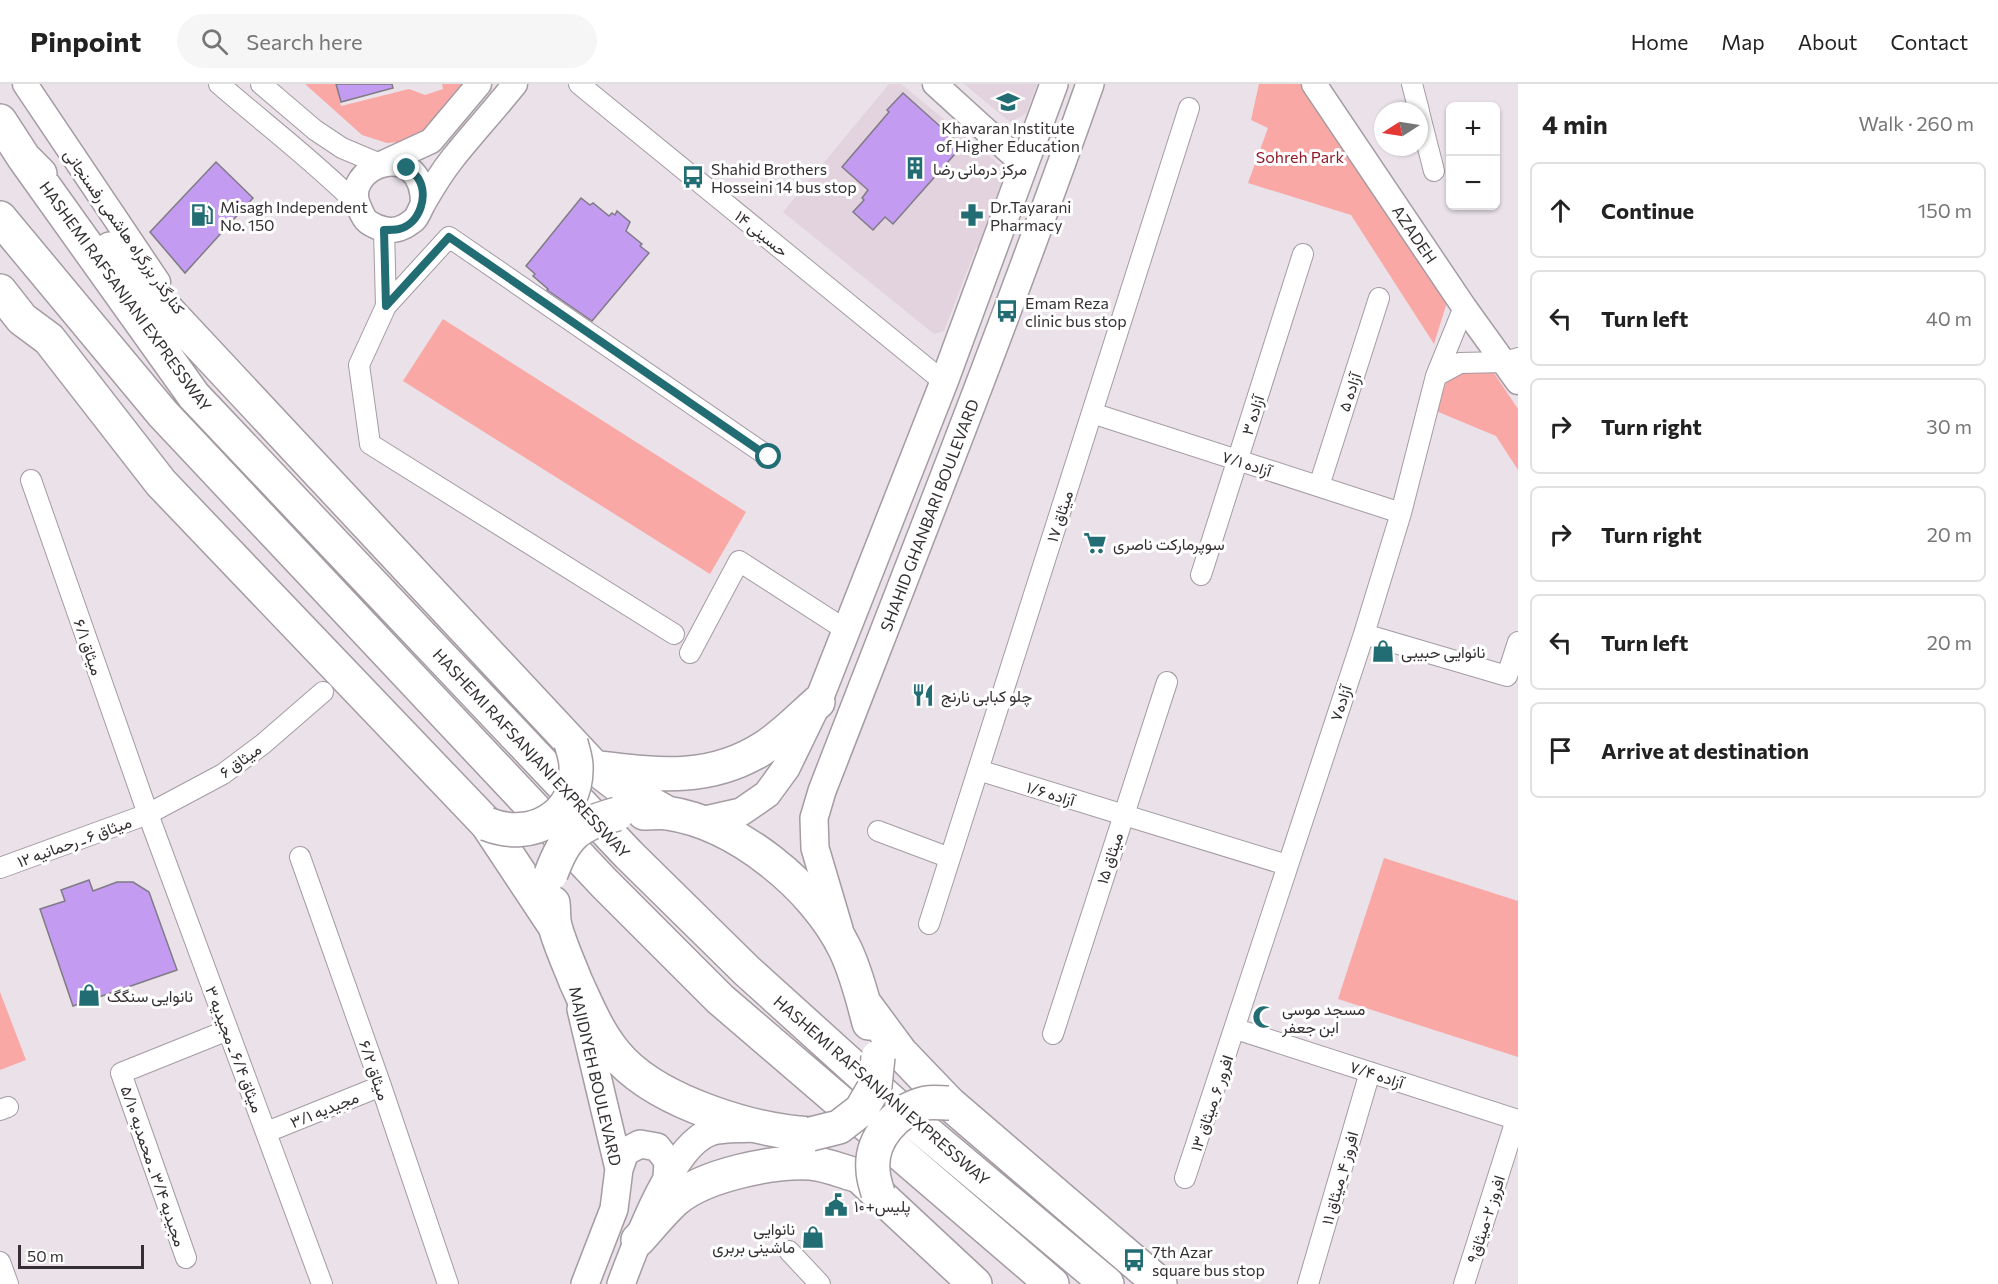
<!DOCTYPE html>
<meta charset="utf-8">
<style>
body{margin:0;font-family:Commissioner,Vazirmatn,sans-serif;background:#f6f6f6;color:#222}
.controls{position:absolute;right:18px;top:18px;display:grid;overflow:hidden;border-radius:9px;box-shadow:0 2px 4px #0004}
.controls button{width:54px;height:54px;display:grid;place-items:center;padding:0;border:0;border-bottom:2px solid #e0e0e0;background:#fff;color:#222;font:30px sans-serif}
.compass{position:absolute;left:1374px;top:18px;width:54px;height:54px;border-radius:50%;background:#fff;box-shadow:0 2px 4px #0004;rotate:258deg}
.scale{position:absolute;left:18px;bottom:15px;width:126px;box-sizing:border-box;padding-left:6px;border:3px solid #332f32;border-top:0;font-size:16px;line-height:21px;white-space:nowrap;color:#332f32;-webkit-text-stroke:4px #fff;paint-order:stroke}
.stop{position:absolute;width:18px;height:18px;margin:-14px;border:4px solid #216d73;border-radius:50%;background:#fff}
.stop.end{background:#216d73;border-color:#fff;box-shadow:0 2px 6px #0008}
.list{margin:0;padding:0;list-style:none}
h2{display:flex;justify-content:space-between;align-items:center;height:78px;margin:0;padding:0 24px;font-size:26px}
h2 small{font-size:20px;font-weight:400;color:#767676}
.list li{display:grid;grid-template-columns:39px 1fr auto;gap:18px;align-items:center;box-sizing:border-box;height:96px;margin:0 12px 12px;padding:0 12px;border:2px solid #e0e0e0;border-radius:9px}
.list b{display:block;font-size:22px;white-space:nowrap}
.list em{font-size:20px;font-style:normal;color:#767676}
.icon{flex:none;width:33px;height:33px;fill:none;stroke:currentColor;stroke-width:2;stroke-linecap:round;stroke-linejoin:round}
.map{position:relative;flex:none;width:1518px;height:1200px;overflow:hidden}
header{display:flex;align-items:center;gap:36px;box-sizing:border-box;height:84px;padding:0 30px;background:#fff;border-bottom:2px solid #e0e0e0}
header strong{font-size:28px}
nav{display:flex;gap:33px;margin-inline-start:auto;font-size:21px}
.search{width:420px;height:54px;background:#f6f6f6;display:flex;align-items:center;gap:15px;box-sizing:border-box;padding:0 21px;border-radius:33px;color:#767676;font-size:22px}
main{display:flex}
aside{flex:1;background:#fff}
.map>svg:first-child{display:block}
.built{fill:#e2d3df}
.green{fill:#faa8a5}
.building{fill:#c39bf0;stroke:#7f7b84;stroke-width:1.5}
.lines{fill:none;stroke-linecap:round;stroke-linejoin:round}
.minor-casing{stroke:#a49ba3;stroke-width:22}
.tertiary-casing{stroke:#a49ba3;stroke-width:27}
.secondary-casing{stroke:#a49ba3;stroke-width:30}
.trunk-casing{stroke:#a49ba3;stroke-width:36}
.minor{stroke:#fff;stroke-width:20}
.tertiary{stroke:#fff;stroke-width:24}
.secondary{stroke:#fff;stroke-width:27}
.trunk{stroke:#fff;stroke-width:33}
.trunk-bridge-casing{stroke:#a49ba3;stroke-width:36;stroke-linecap:butt}
.trunk-bridge{stroke:#fff;stroke-width:33}
.route{stroke:#216d73;stroke-width:8}
.labels{text-anchor:middle;dominant-baseline:central;stroke-width:6;stroke-linejoin:round;paint-order:stroke}
.poi-label{font-size:16px;fill:#332f32;stroke:#fff;text-anchor:start}
.park-label{font-size:16px;fill:#931a28;stroke:#fff}
.street-label{font-size:16px;fill:#332f32;stroke:#fff}
</style>
<header>
<strong>Pinpoint</strong>
<div class="search"><svg class="icon" aria-label="search" viewBox="0 0 24 24"><circle cx="10" cy="10" r="6"/><path d="M15 15l6 6"/></svg>Search here</div>
<nav><a>Home</a><a>Map</a><a>About</a><a>Contact</a></nav>
</header>
<main>
<div class="map">
<svg width="1518" height="1200" viewBox="0 0 1518 1200">
<rect width="100%" height="100%" fill="#eae1e9"/>
<!-- built -->
<path class="built" d="M 889,0 L 901,0 L 1006,86 L 978,163 L 976,164 L 944,247 L 934,250 L 783,128 Z
M 964,0 L 1037,0 L 1026,30 L 1010,38 Z"/>
<!-- green -->
<path class="green" d="M 305,0 L 336,0 L 341,22 L 409,5 L 425,11 L 443,5 L 442,0 L 474,0 L 451,29 L 412,57 L 387,59 L 362,51 Z
M 1259,0 L 1300,0 L 1448,215 L 1434,260 L 1351,131 L 1248,99 L 1268,44 L 1251,36 Z
M 443,235 L 746,428 L 710,490 L 403,297 Z
M 1468,283 L 1492,286 L 1518,325 L 1518,386 L 1496,352 L 1436,327 L 1449,290 Z
M 1384,774 L 1518,817 L 1518,973 L 1338,915 Z
M 0,908 L 26,976 L 0,986 Z"/>
<!-- building -->
<path class="building" d="M 336,0 L 392,0 L 393,4 L 341,18 Z
M 903,9 L 962,62 L 893,140 L 885,133 L 873,146 L 853,128 L 864,116 L 862,114 L 868,106 L 842,83 L 889,28 L 887,26 Z
M 216,78 L 253,114 L 185,189 L 150,148 Z
M 581,114 L 590,121 L 593,119 L 609,132 L 612,129 L 615,131 L 617,127 L 630,138 L 626,147 L 642,160 L 640,162 L 649,169 L 592,237 L 547,206 L 548,205 L 533,192 L 535,190 L 526,182 Z
M 89,796 L 93,807 L 117,798 L 133,798 L 149,808 L 177,886 L 73,922 L 40,825 L 65,817 L 61,806 Z"/>
<g class="lines">
<!-- minor casing -->
<g class="minor-casing">
<path id="minor" d="M 219,0 C 265,40 314,77 357,120
M 261,0 L 315,46 L 342,64 L 380,80
M 579,0 L 944,298
M 1412,0 L 1419,27
M 1419,28 L 1434,87
M 384,146 L 386,222 L 359,281 L 370,360 L 674,550
M 386,222 L 449,153 L 769,373
M 1436,292 L 1460,279 L 1504,278 L 1518,274
M 1092,329 L 1401,429
M 31,396 L 148,730 L 322,1200
M 1319,402 L 1379,214
M 1201,491 L 1303,170
M 1364,550 L 1507,592 L 1518,558
M 690,569 L 739,477 L 846,546
M 978,686 L 1287,781
M 878,747 L 950,774
M 300,773 L 381,1002 L 448,1200
M 0,784 L 148,730 L 223,690 L 263,660 L 323,608
M 929,840 L 1189,24
M 1236,945 L 1518,1036
M 1053,950 L 1167,598
M 0,1026 L 8,1023
M 267,1048 L 381,1002
M 1185,1094 L 1364,550 L 1401,429 L 1436,292 L 1464,223
M 789,1167 L 820,1200
M 186,1174 L 121,989 L 228,946
M 0,1178 L 8,1200
M 1308,1200 L 1370,988
M 1464,1200 L 1516,1036"/>
</g>
<!-- tertiary casing -->
<g class="tertiary-casing">
<path id="tertiary" d="M 25,0 L 158,198
M 935,0 L 1024,81
M 1314,0 L 1464,223 L 1518,298
M 381,80 L 431,57 L 479,0
M 423,120 C 423,51 339,83 359,123 C 361,128 364,135 368,138 C 378,145 392,149 403,143 C 406,142 411,138 414,136 C 418,132 420,125 423,120 C 432,104 442,88 453,74 C 473,49 495,25 515,0"/>
</g>
<!-- secondary casing -->
<g class="secondary-casing">
<path id="secondary" d="M 697,738 L 741,728 L 767,710 L 786,684 L 818,618 L 944,298 L 1054,0
M 839,845 L 815,764 L 814,734 L 822,707 C 913,472 1006,238 1090,0
M 581,925 L 619,1085 L 614,1125 L 585,1200
M 619,1085 L 625,1068 L 640,1060 L 657,1063 L 668,1077 L 667,1094
M 621,1200 C 635,1163 671,1062 710,1048 C 720,1044 740,1045 751,1044"/>
</g>
<!-- trunk casing -->
<g class="trunk-casing">
<path id="trunk" d="M 0,37 L 24,74 L 40,90
M 24,74 L 194,312 L 629,771 L 747,887 L 913,1037 L 1107,1200
M 0,134 L 163,330 L 604,799 L 720,915 L 1052,1200
M 110,165 L 594,683 L 619,702 L 667,729
M 0,207 L 22,235 L 49,255 L 161,399 L 487,740 L 554,841
M 599,684 C 659,691 711,698 765,663 C 784,651 801,633 818,618
M 644,729 C 652,729 660,728 667,729 C 737,739 815,803 845,865 C 856,888 863,915 869,939
M 553,819 C 554,827 553,835 555,842 C 560,861 569,880 576,898 C 589,926 600,954 622,977 C 663,1019 753,1047 811,1050
M 864,919 L 901,969 L 949,1019 L 1160,1200
M 858,1091 L 975,1200
M 638,1156 C 650,1143 662,1128 675,1116 C 704,1091 773,1077 810,1079 C 826,1080 844,1088 859,1092"/>
</g>
<!-- minor -->
<use href="#minor" class="minor"/>
<!-- tertiary -->
<use href="#tertiary" class="tertiary"/>
<!-- secondary -->
<use href="#secondary" class="secondary"/>
<!-- trunk -->
<use href="#trunk" class="trunk"/>
<!-- trunk-bridge casing -->
<g class="trunk-bridge-casing">
<path id="trunk-bridge" d="M 487,740 C 532,758 578,732 576,682 C 576,675 573,666 571,659
M 551,790 C 565,751 577,741 617,730
M 811,1050 L 839,1043 L 861,1026 L 875,1002 L 878,973
M 878,1109 C 876,1102 873,1094 873,1086 C 870,1055 896,1026 926,1019 C 933,1018 942,1019 949,1019"/>
</g>
<!-- trunk-bridge -->
<use href="#trunk-bridge" class="trunk-bridge"/>
</g>
<g class="lines">
<!-- route -->
<path class="route" d="M 407,84 C 410,87 415,90 418,94 C 429,111 420,140 399,145 C 394,146 389,146 384,146 L 386,222 L 449,153 L 769,373"/>
</g>
<!-- icons -->
<defs>
<g id="university-bare" transform="scale(1.8)"><path d="M0-5L7-2L0 1L-7-2ZM-4 1L0 2.5L4 1V4Q0 6-4 4Z" fill="#216d73" stroke="#fff" stroke-width="2.5" paint-order="stroke"/></g>
<g id="building-bare" transform="scale(1.8)"><path d="M-4-6H4V6H1V3H-1V6H-4ZM-2.5-4.3h1.7v1.8h-1.7ZM.8-4.3h1.7v1.8H.8ZM-2.5-1h1.7V.8h-1.7ZM.8-1h1.7V.8H.8Z" fill="#216d73" stroke="#fff" stroke-width="2.5" paint-order="stroke"/></g>
<g id="bus-bare" transform="scale(1.8)"><path d="M-5-6H5V4H4V6H2V4H-2V6H-4V4H-5ZM-3.5-4V0h7V-4ZM-3.5 1.2v1.5H-2V1.2ZM2 1.2v1.5H3.5V1.2Z" fill="#216d73" stroke="#fff" stroke-width="2.5" paint-order="stroke"/></g>
<g id="fuel-bare" transform="scale(1.8)"><path d="M-5.5-6h7V0h2V4h1.3V-2.5L3-4.5l.8-.8L6-3V5H2.5V1h-1V6h-7ZM-4.2-4.7v3.2H.2V-4.7Z" fill="#216d73" stroke="#fff" stroke-width="2.5" paint-order="stroke"/></g>
<g id="pharmacy-bare" transform="scale(1.8)"><path d="M-2-6h4v4h4v4h-4v4h-4v-4h-4v-4h4Z" fill="#216d73" stroke="#fff" stroke-width="2.5" paint-order="stroke"/></g>
<g id="supermarket-bare" transform="scale(1.8)"><path d="M-6-5.5h2.5l.6 2H6L4.5 2H-2.5L-4.4-4H-6ZM-1.5 3.2a1.3 1.3 0 1 0 .1 0ZM3 3.2a1.3 1.3 0 1 0 .1 0Z" fill="#216d73" stroke="#fff" stroke-width="2.5" paint-order="stroke"/></g>
<g id="shop-bare" transform="scale(1.8)"><path d="M-5-2.5h2.3a2.7 3.5 0 0 1 5.4 0H5L5.5 6h-11ZM-1.5-2.5h3a1.5 2.3 0 0 0-3 0Z" fill="#216d73" stroke="#fff" stroke-width="2.5" paint-order="stroke"/></g>
<g id="restaurant-bare" transform="scale(1.8)"><path d="M-5-6h1v4h1v-4h1v4h1v-4h1v5L-1.5 .5V6h-2V.5L-5-1ZM5-6V6H3V1.5H1.5Q1.5-4 5-6Z" fill="#216d73" stroke="#fff" stroke-width="2.5" paint-order="stroke"/></g>
<g id="mosque-bare" transform="scale(1.8)"><path d="M3.5-4.9A6 6 0 1 0 3.5 4.9A5 5 0 1 1 3.5-4.9Z" fill="#216d73" stroke="#fff" stroke-width="2.5" paint-order="stroke"/></g>
<g id="civic-bare" transform="scale(1.8)"><path d="M-.6-6.5H3V-4.5H.6V-3L4-1V1h2V6H-6V1h2V-1L-.6-3ZM-1.2 2.5V6h2.4V2.5Z" fill="#216d73" stroke="#fff" stroke-width="2.5" paint-order="stroke"/></g>
</defs>
<g fill-rule="evenodd">
<use href="#university-bare" x="1008" y="18"/>
<use href="#building-bare" x="915" y="84"/>
<use href="#bus-bare" x="693" y="93"/>
<use href="#fuel-bare" x="202" y="131"/>
<use href="#pharmacy-bare" x="972" y="131"/>
<use href="#bus-bare" x="1007" y="227"/>
<use href="#supermarket-bare" x="1095" y="459"/>
<use href="#shop-bare" x="1383" y="567"/>
<use href="#restaurant-bare" x="923" y="611"/>
<use href="#shop-bare" x="89" y="911"/>
<use href="#mosque-bare" x="1264" y="933"/>
<use href="#civic-bare" x="836" y="1121"/>
<use href="#shop-bare" x="813" y="1153"/>
<use href="#bus-bare" x="1134" y="1176"/>
</g>
<g class="labels">
<!-- poi labels -->
<g class="poi-label">
<text x="1008" y="43" text-anchor="middle">Khavaran Institute<tspan x="1008" dy="18">of Higher Education</tspan></text>
<text x="711" y="84">Shahid Brothers<tspan x="711" dy="18">Hosseini 14 bus stop</tspan></text>
<text x="933" y="84">مرکز درمانی رضا</text>
<text x="220" y="122">Misagh Independent<tspan x="220" dy="18">No. 150</tspan></text>
<text x="990" y="122">Dr.Tayarani<tspan x="990" dy="18">Pharmacy</tspan></text>
<text x="1025" y="218">Emam Reza<tspan x="1025" dy="18">clinic bus stop</tspan></text>
<text x="1113" y="459">سوپرمارکت ناصری</text>
<text x="1401" y="567">نانوایی حبیبی</text>
<text x="941" y="611">چلو کبابی نارنج</text>
<text x="107" y="911">نانوایی سنگگ</text>
<text x="1282" y="924">مسجد موسی<tspan x="1282" dy="18">ابن جعفر</tspan></text>
<text x="854" y="1121">پلیس+۱۰</text>
<text x="795" y="1144" text-anchor="end">نانوایی<tspan x="795" dy="18">ماشینی بربری</tspan></text>
<text x="1152" y="1167">7th Azar<tspan x="1152" dy="18">square bus stop</tspan></text>
</g>
<!-- park labels -->
<g class="park-label">
<text x="1300" y="72">Sohreh Park</text>
</g>
<!-- street labels -->
<g class="street-label">
<text transform="translate(125 147) rotate(55)">کنارگذر بزرگراه هاشمی رفسنجانی</text>
<text transform="translate(762 149) rotate(39)">حسینی ۱۴</text>
<text transform="translate(1415 150) rotate(56)">AZADEH</text>
<text transform="translate(126 212) rotate(54)">HASHEMI RAFSANJANI EXPRESSWAY</text>
<text transform="translate(1349 308) rotate(-72)">آزاده ۵</text>
<text transform="translate(1252 331) rotate(-72)">آزاده ۳</text>
<text transform="translate(1247 379) rotate(18)">آزاده ۷/۱</text>
<text transform="translate(929 431) rotate(-69)">SHAHID GHANBARI BOULEVARD</text>
<text transform="translate(1059 432) rotate(-72)">میثاق ۱۷</text>
<text transform="translate(89 563) rotate(71)">میثاق ۶/۱</text>
<text transform="translate(1340 619) rotate(-72)">آزاده۷</text>
<text transform="translate(532 669) rotate(47)">HASHEMI RAFSANJANI EXPRESSWAY</text>
<text transform="translate(240 676) rotate(-35)">میثاق ۶</text>
<text transform="translate(1051 709) rotate(17)">آزاده ۱/۶</text>
<text transform="translate(74 757) rotate(-20)">میثاق ۶ ـ رحمانیه ۱۲</text>
<text transform="translate(1109 774) rotate(-72)">میثاق ۱۵</text>
<text transform="translate(235 965) rotate(69)">میثاق ۶/۴ ـ مجیدیه ۳</text>
<text transform="translate(375 986) rotate(71)">میثاق ۶/۲</text>
<text transform="translate(1377 990) rotate(18)">آزاده ۷/۴</text>
<text transform="translate(596 992) rotate(77)">MAJIDIYEH BOULEVARD</text>
<text transform="translate(882 1006) rotate(41)">HASHEMI RAFSANJANI EXPRESSWAY</text>
<text transform="translate(1211 1019) rotate(-71)">افرور ۶_میثاق ۱۳</text>
<text transform="translate(324 1025) rotate(-22)">مجیدیه ۳/۱</text>
<text transform="translate(154 1082) rotate(71)">مجیدیه ۳/۴ ـ محمدیه ۵/۱۰</text>
<text transform="translate(1339 1094) rotate(-74)">افروز ۴_میثاق ۱۱</text>
<text transform="translate(1485 1135) rotate(-72)">افروز ۲-میثاق۹</text>
</g>
</g>
</svg>
<div class="controls">
<button>+</button>
<button>−</button>
</div>
<svg class="compass" viewBox="-18 -18 36 36"><path d="M0-13l5 13h-10z" fill="#e53935"/><path d="M0 13l5-13h-10z" fill="#767676"/></svg>
<div class="scale">50 m</div>
<div class="stop" style="left:769px;top:373px"></div>
<div class="stop end" style="left:407px;top:84px"></div>
</div>
<aside>
<h2>4 min<small>Walk · 260 m</small></h2>
<ul class="list">
<li><svg class="icon" aria-label="ahead" viewBox="0 0 24 24"><path d="M12 20V5M6 11l6-6 6 6"/></svg><div><b>Continue</b></div><em>150 m</em></li>
<li><svg class="icon" aria-label="left" viewBox="0 0 24 24"><path d="M17 20v-9H6M10 6l-5 5 5 5"/></svg><div><b>Turn left</b></div><em>40 m</em></li>
<li><svg class="icon" aria-label="right" viewBox="0 0 24 24"><path d="M7 20v-9h11M14 6l5 5-5 5"/></svg><div><b>Turn right</b></div><em>30 m</em></li>
<li><svg class="icon" aria-label="right" viewBox="0 0 24 24"><path d="M7 20v-9h11M14 6l5 5-5 5"/></svg><div><b>Turn right</b></div><em>20 m</em></li>
<li><svg class="icon" aria-label="left" viewBox="0 0 24 24"><path d="M17 20v-9H6M10 6l-5 5 5 5"/></svg><div><b>Turn left</b></div><em>20 m</em></li>
<li><svg class="icon" aria-label="arrive" viewBox="0 0 24 24"><path d="M6 21V4h12l-3 4 3 4H6"/></svg><div><b>Arrive at destination</b></div></li>
</ul>
</aside>
</main>
